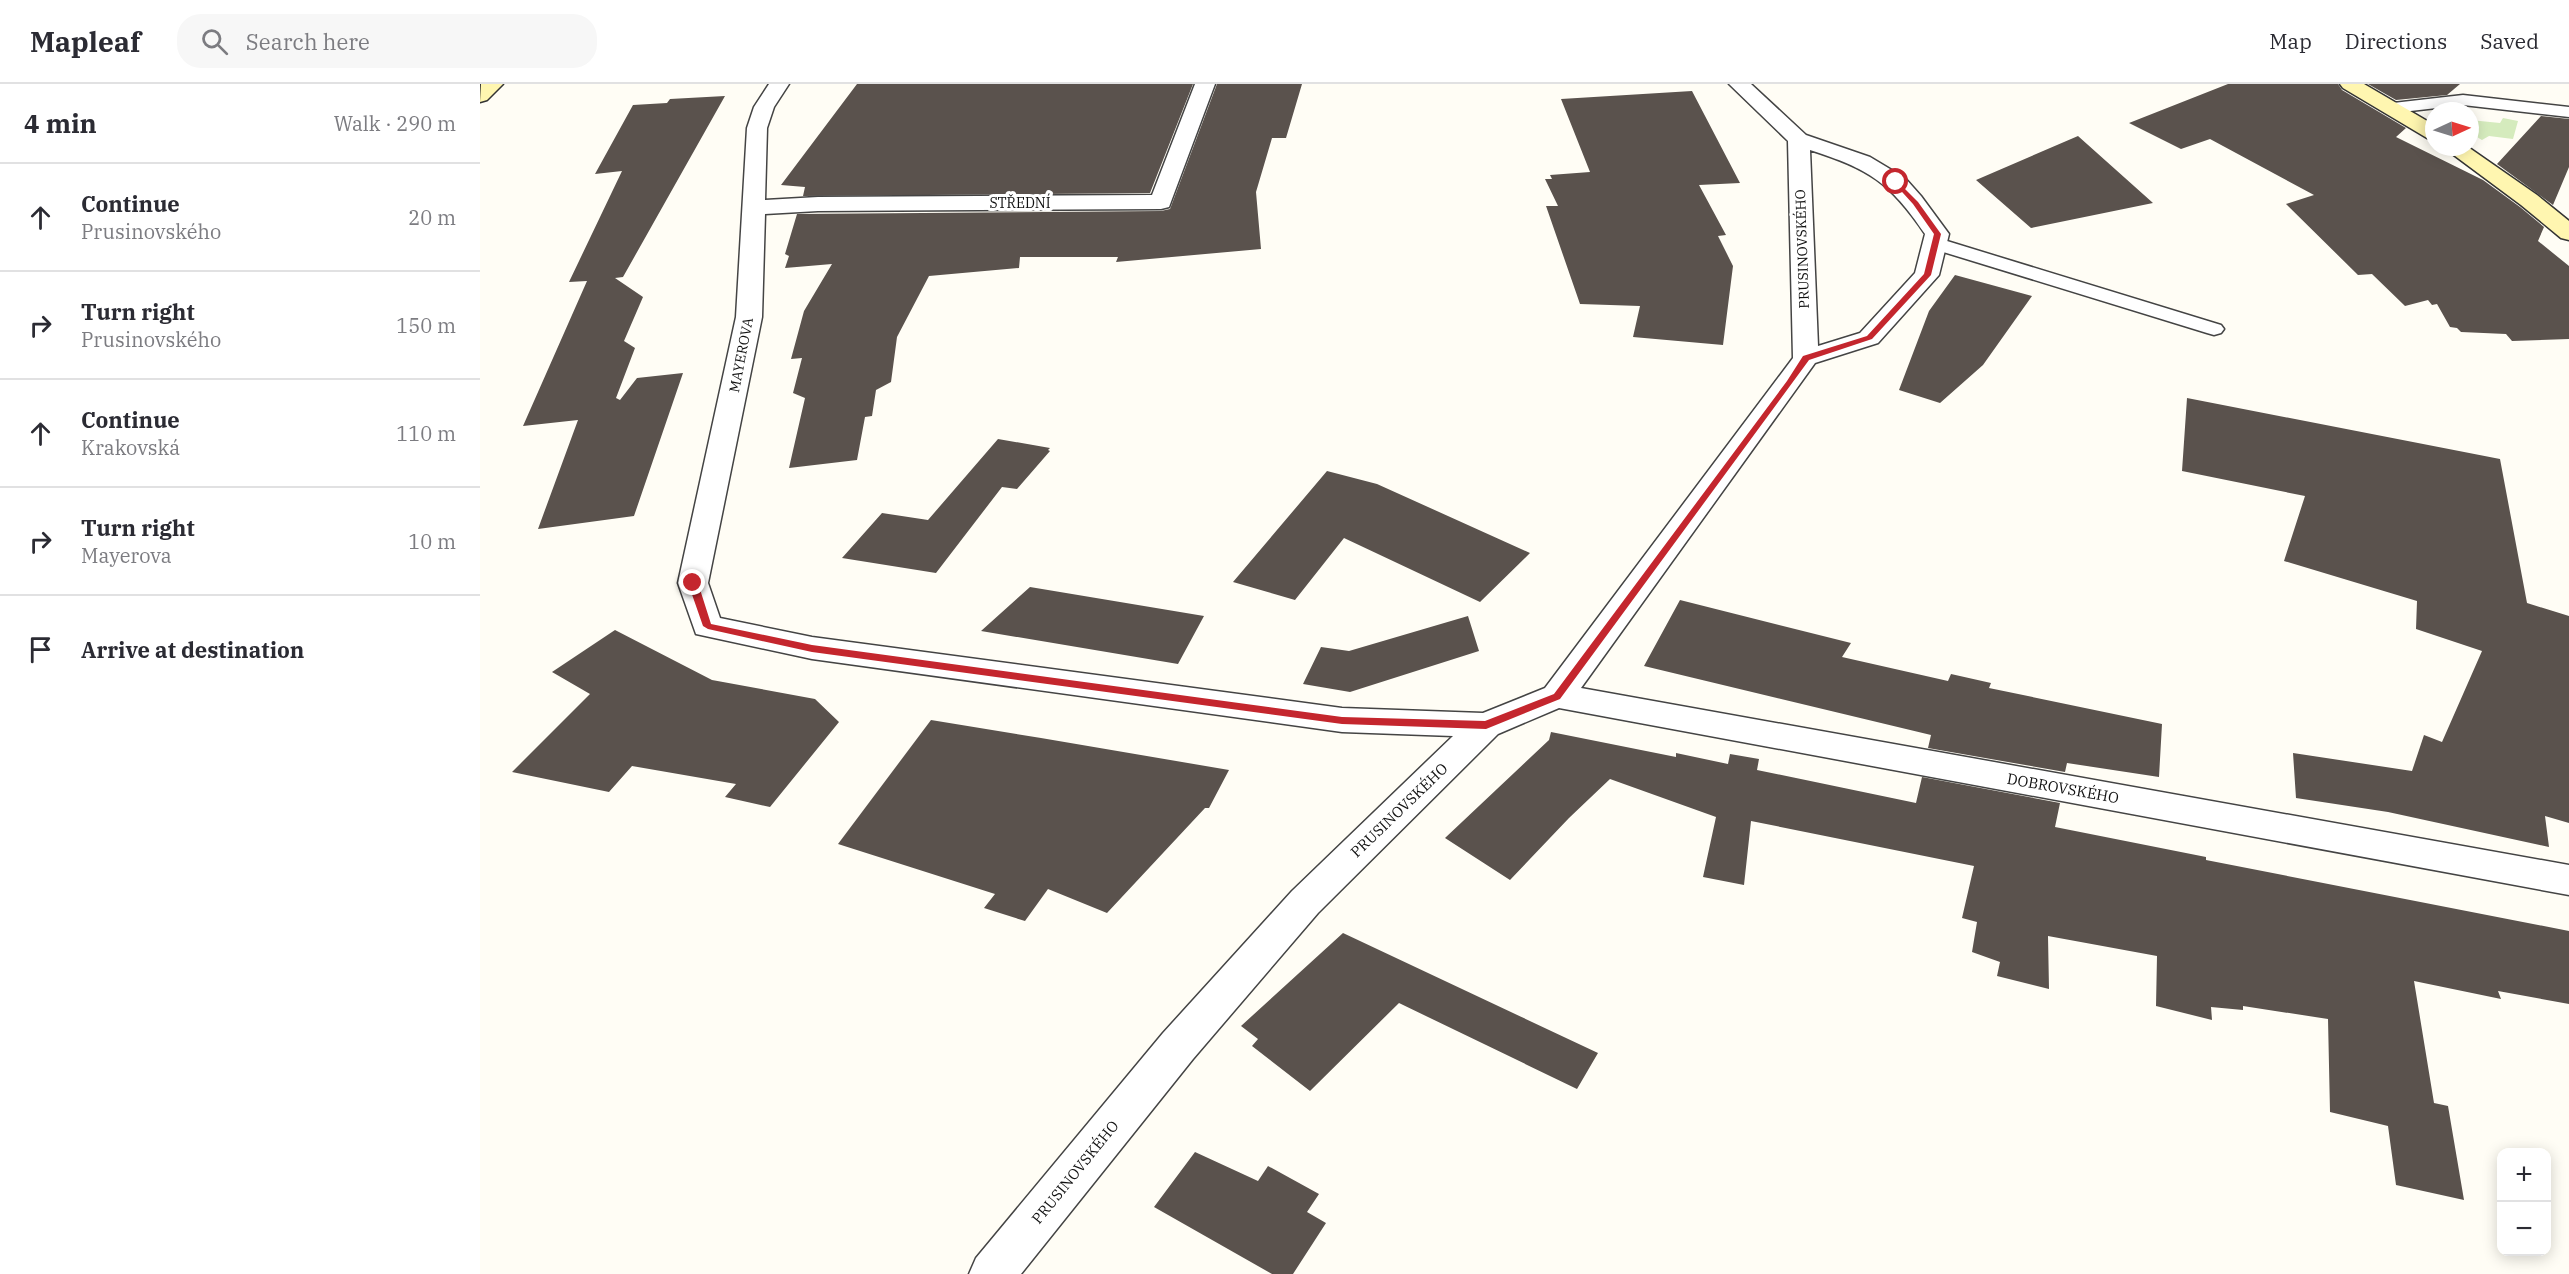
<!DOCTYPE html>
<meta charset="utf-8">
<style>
body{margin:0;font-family:"IBM Plex Serif",serif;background:#f7f7f7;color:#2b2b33}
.controls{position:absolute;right:18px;bottom:18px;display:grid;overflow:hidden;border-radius:12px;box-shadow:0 3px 15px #0003}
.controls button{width:54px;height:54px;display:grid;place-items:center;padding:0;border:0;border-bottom:2px solid #e1e1e2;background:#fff;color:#2b2b33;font:30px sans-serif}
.compass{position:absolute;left:1945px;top:18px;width:54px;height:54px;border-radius:50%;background:#fff;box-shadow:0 3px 15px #0003;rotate:86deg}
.stop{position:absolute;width:18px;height:18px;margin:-14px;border:4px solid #c4262e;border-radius:50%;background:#fff}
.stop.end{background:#c4262e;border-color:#fff;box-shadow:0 2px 6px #0008}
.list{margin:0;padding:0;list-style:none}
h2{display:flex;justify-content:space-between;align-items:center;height:78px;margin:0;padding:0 24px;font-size:26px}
h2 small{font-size:20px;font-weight:400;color:#7c7c81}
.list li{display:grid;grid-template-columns:39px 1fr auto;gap:18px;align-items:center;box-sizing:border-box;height:108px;padding:0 24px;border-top:2px solid #e1e1e2}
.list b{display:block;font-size:22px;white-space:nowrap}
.list p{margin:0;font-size:20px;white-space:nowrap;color:#7c7c81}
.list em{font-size:20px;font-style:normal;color:#7c7c81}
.icon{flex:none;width:33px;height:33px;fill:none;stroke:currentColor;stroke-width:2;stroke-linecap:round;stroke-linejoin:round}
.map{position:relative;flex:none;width:2089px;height:1190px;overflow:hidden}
header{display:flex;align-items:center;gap:36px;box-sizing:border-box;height:84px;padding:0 30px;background:#fff;border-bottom:2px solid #e1e1e2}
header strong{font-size:28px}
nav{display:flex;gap:33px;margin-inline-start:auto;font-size:21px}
.search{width:420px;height:54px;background:#f7f7f7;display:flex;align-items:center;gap:15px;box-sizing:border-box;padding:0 21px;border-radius:24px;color:#7c7c81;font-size:22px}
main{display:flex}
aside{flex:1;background:#fff}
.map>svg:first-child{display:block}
.green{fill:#d5ebbd}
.building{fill:#5a524d}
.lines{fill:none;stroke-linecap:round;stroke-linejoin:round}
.lane-casing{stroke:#444;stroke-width:3}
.street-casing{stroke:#444;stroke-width:3}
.secondary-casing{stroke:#333;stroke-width:3}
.lane{fill:#fff;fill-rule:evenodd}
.street{fill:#fff;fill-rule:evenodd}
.secondary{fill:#fff6b0;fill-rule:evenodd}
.route{fill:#c4262e}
.labels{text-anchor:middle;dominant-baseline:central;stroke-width:6;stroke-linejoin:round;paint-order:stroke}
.far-street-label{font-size:14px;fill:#111;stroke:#fff}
.street-label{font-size:15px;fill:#111;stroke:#fff}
</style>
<header>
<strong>Mapleaf</strong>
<div class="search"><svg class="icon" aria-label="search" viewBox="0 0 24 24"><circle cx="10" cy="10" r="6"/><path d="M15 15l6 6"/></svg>Search here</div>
<nav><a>Map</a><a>Directions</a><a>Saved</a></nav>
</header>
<main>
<aside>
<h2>4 min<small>Walk · 290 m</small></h2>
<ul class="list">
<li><svg class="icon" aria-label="ahead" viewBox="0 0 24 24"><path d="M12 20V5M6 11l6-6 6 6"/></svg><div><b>Continue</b><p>Prusinovského</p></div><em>20 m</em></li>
<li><svg class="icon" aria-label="right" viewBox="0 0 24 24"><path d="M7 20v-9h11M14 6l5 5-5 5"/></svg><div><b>Turn right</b><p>Prusinovského</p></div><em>150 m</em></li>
<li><svg class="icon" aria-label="ahead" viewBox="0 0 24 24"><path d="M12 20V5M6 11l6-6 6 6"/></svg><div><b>Continue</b><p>Krakovská</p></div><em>110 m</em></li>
<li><svg class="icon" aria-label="right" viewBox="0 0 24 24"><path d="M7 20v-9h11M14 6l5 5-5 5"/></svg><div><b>Turn right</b><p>Mayerova</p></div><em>10 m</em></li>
<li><svg class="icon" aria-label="arrive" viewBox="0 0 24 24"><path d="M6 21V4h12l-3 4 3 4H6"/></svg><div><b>Arrive at destination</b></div></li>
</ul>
</aside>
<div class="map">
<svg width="2089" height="1190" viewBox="0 0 2089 1190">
<rect width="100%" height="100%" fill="#fffdf5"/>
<!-- green -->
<path class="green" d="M 2023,34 L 2038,37 L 2033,55 L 2009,52 L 2002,56 L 1990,49 L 1990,36 L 2020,39 Z"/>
<!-- building -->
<path class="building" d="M 377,0 L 713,0 L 670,109 L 323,112 L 325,103 L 301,101 Z
M 737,0 L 822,0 L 806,54 L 792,54 L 776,108 L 781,165 L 636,178 L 638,173 L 540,173 L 539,184 L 449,192 L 417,253 L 411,298 L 396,306 L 392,332 L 385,333 L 377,376 L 309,384 L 325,314 L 313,309 L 322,274 L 311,275 L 324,227 L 352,180 L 305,184 L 309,172 L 305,170 L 317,130 L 681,127 L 690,125 Z
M 1748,0 L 1858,0 L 1862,6 L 1926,44 L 1916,53 L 2003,96 L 2040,123 L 2064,143 L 2058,157 L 2089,182 L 2089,255 L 2032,257 L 2026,250 L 1981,248 L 1977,244 L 1970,243 L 1957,220 L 1952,221 L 1948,216 L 1925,222 L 1892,190 L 1878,191 L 1806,120 L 1834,111 L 1730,55 L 1701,65 L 1649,39 Z
M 1888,0 L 1980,0 L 1967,11 L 1916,16 Z
M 1212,7 L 1260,99 L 1219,101 L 1246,151 L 1238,152 L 1253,182 L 1243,261 L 1153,253 L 1160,222 L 1100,220 L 1066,122 L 1078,122 L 1065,95 L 1072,95 L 1070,91 L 1110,88 L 1081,15 Z
M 245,12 L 143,193 L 135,194 L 163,213 L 144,257 L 155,264 L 136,314 L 140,316 L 157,294 L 203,289 L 154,432 L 58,445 L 98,336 L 43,342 L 107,197 L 89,198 L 142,87 L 115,90 L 153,21 L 187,19 L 190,15 Z
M 2061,32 L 2089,35 L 2089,83 L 2073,121 L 2017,80 Z
M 1598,52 L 1673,119 L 1551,144 L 1496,96 Z
M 1475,191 L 1552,212 L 1503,281 L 1460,319 L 1419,306 L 1449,227 Z
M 1707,314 L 2020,375 L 2047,519 L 2089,532 L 2089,739 L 2065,732 L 2069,763 L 1908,728 L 1816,714 L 1813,669 L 1932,687 L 1944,651 L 1962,658 L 2002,567 L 1936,545 L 1937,517 L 1804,477 L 1825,412 L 1702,387 Z
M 518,355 L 570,364 L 568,366 L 570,367 L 537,405 L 522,403 L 456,489 L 362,474 L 402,429 L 448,436 Z
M 847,387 L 897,400 L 1050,469 L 1000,518 L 864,454 L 815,516 L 753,498 Z
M 550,503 L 724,532 L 698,580 L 501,547 Z
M 1200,516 L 1371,559 L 1362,573 L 1468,597 L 1471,590 L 1511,599 L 1509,604 L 1682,640 L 1679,693 L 1587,679 L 1585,688 L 1448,664 L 1451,651 L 1164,582 Z
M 988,532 L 999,567 L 870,608 L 823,600 L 841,563 L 869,567 Z
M 135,546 L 232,596 L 335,615 L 359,638 L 290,723 L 245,713 L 256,700 L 152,682 L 129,708 L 32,688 L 110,610 L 72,588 Z
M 451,636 L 561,654 L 749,686 L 729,724 L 725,724 L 627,829 L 568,805 L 545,837 L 504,824 L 515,810 L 358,760 Z
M 1071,648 L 1196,673 L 1196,669 L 1248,680 L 1250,670 L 1279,675 L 1277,686 L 1436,719 L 1442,693 L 1580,719 L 1575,743 L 1726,773 L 1726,776 L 2089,847 L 2089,920 L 2018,907 L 2021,915 L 1934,897 L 1954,1019 L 1968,1022 L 1984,1116 L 1916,1101 L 1908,1042 L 1850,1028 L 1848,935 L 1763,922 L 1763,926 L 1731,923 L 1732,936 L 1676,922 L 1677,872 L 1568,852 L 1569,905 L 1517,892 L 1520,878 L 1492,868 L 1497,838 L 1482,834 L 1494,782 L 1271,737 L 1264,801 L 1223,793 L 1236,733 L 1130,695 L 1089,734 L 1030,796 L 965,754 L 1069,656 Z
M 863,849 L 1118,969 L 1097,1005 L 919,919 L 830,1007 L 772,962 L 778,955 L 761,942 Z
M 715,1068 L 778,1097 L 788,1082 L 839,1110 L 827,1128 L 846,1139 L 813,1190 L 792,1190 L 674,1123 Z"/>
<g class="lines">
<!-- lane casing -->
<g class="lane-casing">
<path id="lane" d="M 1983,11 L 2089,23 L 2089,33 L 1983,21 L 1913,29 L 1905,24 L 1913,19 Z
M 1454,153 L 1741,241 L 1744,245 L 1741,249 L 1734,251 L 1727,249 L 1447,163 L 1444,159 L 1447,155 Z"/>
</g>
<!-- street casing -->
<g class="street-casing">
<path id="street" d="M 289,0 L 309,0 L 294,23 L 287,44 L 285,116 L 338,113 L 672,111 L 715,0 L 735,0 L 689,123 L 681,125 L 338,127 L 285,130 L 282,233 L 228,499 L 240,534 L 332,553 L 862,624 L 1003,629 L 1065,604 L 1313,274 L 1308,57 L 1249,0 L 1271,0 L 1326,51 L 1390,73 L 1425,94 L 1441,112 L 1469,150 L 1459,191 L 1398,259 L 1335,279 L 1101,604 L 2089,781 L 2089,811 L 1079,624 L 1018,650 L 838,829 L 713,975 L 541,1190 L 489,1190 L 496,1174 L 683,949 L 812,807 L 973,652 L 862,648 L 332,575 L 216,550 L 198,499 L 256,233 L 267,44 L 274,23 ZM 1330,66 C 1389,85 1410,98 1445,150 L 1435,189 L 1380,249 L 1338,262 Z"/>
</g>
<!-- secondary casing -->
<g class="secondary-casing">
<path id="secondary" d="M 1,0 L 23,0 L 7,16 L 0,18 Z
M 1860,0 L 1884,0 L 1954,41 L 1954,56 L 1947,54 L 1863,4 Z
M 1963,63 L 1988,63 L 2057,111 L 2089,137 L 2089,156 L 2081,154 L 2041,121 Z"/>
</g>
<!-- lane -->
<use href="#lane" class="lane"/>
<!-- street -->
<use href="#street" class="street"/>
<!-- secondary -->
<use href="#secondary" class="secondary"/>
</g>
<!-- route -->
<path class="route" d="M 1416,96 L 1438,118 L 1461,150 L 1451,191 L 1392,255 L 1329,276 L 1080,615 L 1006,645 L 862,640 L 332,568 L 228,545 L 223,542 L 208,499 L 213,496 L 218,499 L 231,540 L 332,561 L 862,633 L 1005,637 L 1074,610 L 1307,297 L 1323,272 L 1387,252 L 1444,190 L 1454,150 L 1433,120 L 1413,98 Z"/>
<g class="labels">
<!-- far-street labels -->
<g class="far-street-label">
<text x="540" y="119">STŘEDNÍ</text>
<text transform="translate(1322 165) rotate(-92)">PRUSINOVSKÉHO</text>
<text transform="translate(261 271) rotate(-79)">MAYEROVA</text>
</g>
<!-- street labels -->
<g class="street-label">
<text transform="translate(1583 704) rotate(10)">DOBROVSKÉHO</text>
<text transform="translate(919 726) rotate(-44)">PRUSINOVSKÉHO</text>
<text transform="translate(595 1088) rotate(-51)">PRUSINOVSKÉHO</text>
</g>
</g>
</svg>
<div class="controls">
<button>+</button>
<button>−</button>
</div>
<svg class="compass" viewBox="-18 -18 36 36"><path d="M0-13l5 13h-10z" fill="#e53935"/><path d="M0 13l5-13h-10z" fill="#7c7c81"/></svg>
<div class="stop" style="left:1416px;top:98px"></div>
<div class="stop end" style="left:213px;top:499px"></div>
</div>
</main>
